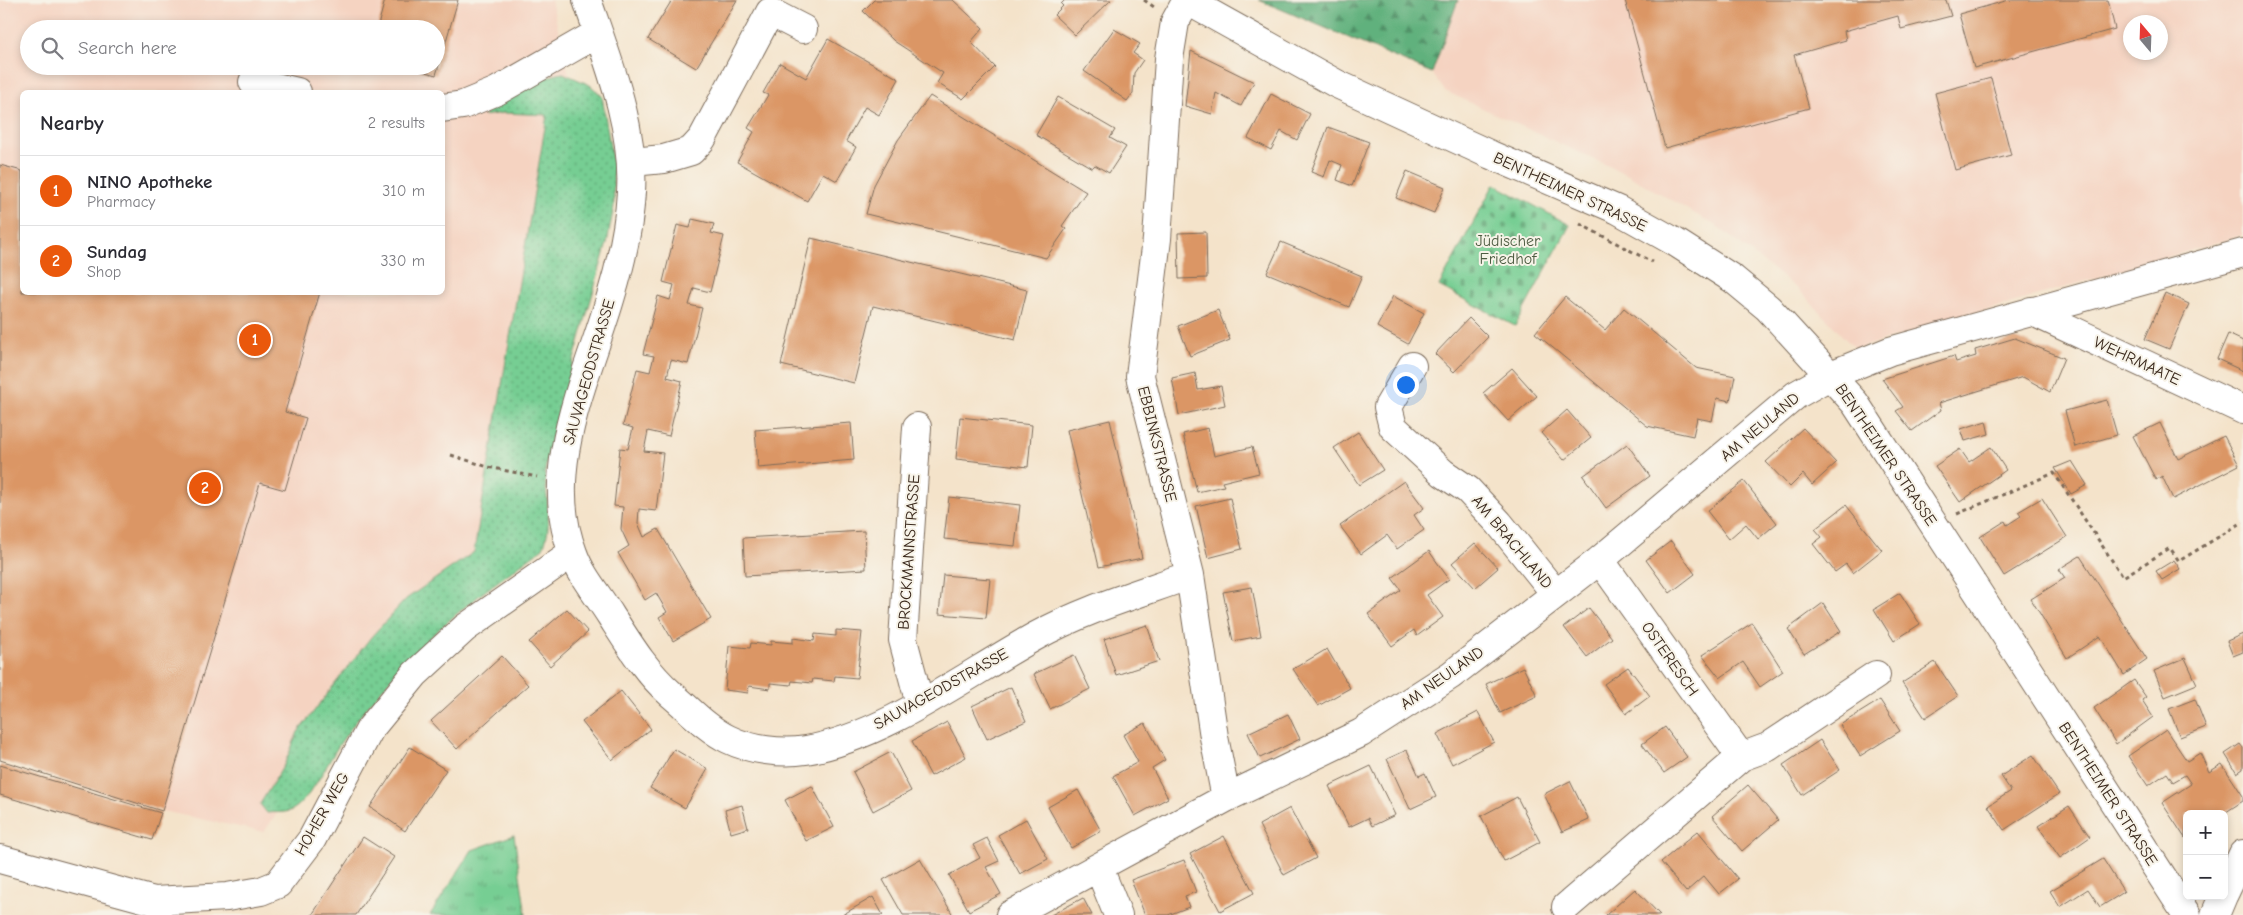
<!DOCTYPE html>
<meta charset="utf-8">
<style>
body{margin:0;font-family:"Comic Neue",sans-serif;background:#f2f2f3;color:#2b2b33}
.controls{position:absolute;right:15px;bottom:15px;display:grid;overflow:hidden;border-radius:8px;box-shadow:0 2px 8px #0003}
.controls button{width:45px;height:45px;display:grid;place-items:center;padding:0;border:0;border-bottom:1px solid #e1e1e2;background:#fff;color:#2b2b33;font:25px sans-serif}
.compass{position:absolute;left:2123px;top:15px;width:45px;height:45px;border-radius:50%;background:#fff;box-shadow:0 2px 8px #0003;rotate:341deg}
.you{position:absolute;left:1405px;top:384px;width:18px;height:18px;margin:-12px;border:4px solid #fff;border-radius:50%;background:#1a73e8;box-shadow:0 0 0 8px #1a73e833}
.badge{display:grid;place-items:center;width:32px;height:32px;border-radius:50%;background:#ea580c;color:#fff;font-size:16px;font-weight:700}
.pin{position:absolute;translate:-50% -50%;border:2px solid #fff;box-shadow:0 1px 5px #0006}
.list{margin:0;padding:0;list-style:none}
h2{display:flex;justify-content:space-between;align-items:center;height:65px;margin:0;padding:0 20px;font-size:21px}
h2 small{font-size:16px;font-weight:400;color:#7c7c81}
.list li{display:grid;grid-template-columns:32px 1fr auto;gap:15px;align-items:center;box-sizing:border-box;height:70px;padding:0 20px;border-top:1px solid #e1e1e2}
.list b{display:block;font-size:19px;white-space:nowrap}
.list p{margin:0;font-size:16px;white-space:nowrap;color:#7c7c81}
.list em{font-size:16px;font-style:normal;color:#7c7c81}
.icon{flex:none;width:28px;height:28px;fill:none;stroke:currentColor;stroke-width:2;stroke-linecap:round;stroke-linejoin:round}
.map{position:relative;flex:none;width:2243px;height:915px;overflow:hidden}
.search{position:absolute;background:#fff;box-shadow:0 2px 8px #0003;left:20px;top:20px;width:425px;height:55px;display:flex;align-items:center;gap:12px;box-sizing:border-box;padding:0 18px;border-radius:28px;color:#7c7c81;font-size:19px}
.panel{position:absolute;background:#fff;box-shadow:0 2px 8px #0003;left:20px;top:90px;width:425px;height:205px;border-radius:8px}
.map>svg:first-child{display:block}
.built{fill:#f5d3c1;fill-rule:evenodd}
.grass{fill:url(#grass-dots);stroke:#587c58}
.forest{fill:url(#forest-firs);stroke:#4e6e4e}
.cemetery{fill:url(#cemetery-stones);stroke:#587c58}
.park{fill:url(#park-tufts);stroke:#587c58}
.building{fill:#db9665}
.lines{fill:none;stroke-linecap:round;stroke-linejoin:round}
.minor-casing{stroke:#7c6b5a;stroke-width:30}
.path{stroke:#7c6b5a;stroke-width:3;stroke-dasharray:4 4;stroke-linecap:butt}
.minor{stroke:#fff;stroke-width:28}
.labels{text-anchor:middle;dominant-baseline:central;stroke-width:4;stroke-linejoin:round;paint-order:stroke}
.street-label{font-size:16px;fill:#3b2a1e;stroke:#f7f3e8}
.park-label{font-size:16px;fill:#4d5b41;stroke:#f7f3e8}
</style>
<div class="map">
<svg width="2243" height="915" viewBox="0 0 2243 915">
<defs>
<pattern id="grass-dots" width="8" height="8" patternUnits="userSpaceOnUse" patternTransform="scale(1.25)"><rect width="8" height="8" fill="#76ce93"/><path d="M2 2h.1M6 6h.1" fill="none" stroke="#62a777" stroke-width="1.8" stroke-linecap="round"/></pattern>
<pattern id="forest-firs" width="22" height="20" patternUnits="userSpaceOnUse" patternTransform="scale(1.25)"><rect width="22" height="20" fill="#60b17d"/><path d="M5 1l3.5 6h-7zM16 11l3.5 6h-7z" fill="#509066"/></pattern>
<pattern id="cemetery-stones" width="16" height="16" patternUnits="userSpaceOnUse" patternTransform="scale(1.25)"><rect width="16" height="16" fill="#76ce93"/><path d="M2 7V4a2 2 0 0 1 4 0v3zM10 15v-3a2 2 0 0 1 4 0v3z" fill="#62a777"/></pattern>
<pattern id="park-tufts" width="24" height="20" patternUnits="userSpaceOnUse" patternTransform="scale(1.25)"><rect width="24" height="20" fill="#76ce93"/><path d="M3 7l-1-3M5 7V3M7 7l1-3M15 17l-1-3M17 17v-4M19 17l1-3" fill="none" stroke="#62a777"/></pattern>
</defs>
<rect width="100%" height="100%" fill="#f7f3e8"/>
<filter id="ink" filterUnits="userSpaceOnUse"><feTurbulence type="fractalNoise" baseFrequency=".02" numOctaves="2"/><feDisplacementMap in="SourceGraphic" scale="10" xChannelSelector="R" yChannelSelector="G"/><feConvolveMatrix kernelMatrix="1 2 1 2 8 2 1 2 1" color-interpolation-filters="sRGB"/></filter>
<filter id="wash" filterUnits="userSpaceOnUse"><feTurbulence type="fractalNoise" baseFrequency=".0096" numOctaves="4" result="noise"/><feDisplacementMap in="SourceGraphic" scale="20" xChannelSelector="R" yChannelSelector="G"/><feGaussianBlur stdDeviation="1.12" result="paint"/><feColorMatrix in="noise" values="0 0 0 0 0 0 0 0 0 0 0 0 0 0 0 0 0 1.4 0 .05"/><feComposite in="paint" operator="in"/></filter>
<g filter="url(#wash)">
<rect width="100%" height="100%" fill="#f4e3ca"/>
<!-- built -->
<path class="built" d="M 0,0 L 551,0 L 580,120 L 508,542 L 392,647 L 264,832 L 162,811 L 0,760 ZM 29,29 L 436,29 L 436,66 L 29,66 ZM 22,92 L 442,92 L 442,292 L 22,292 Z
M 1458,0 L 2243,0 L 2243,235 L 1855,349 L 1799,290 L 1718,227 L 1626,174 L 1445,91 L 1432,73 ZM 2130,22 L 2160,22 L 2160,52 L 2130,52 Z"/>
<!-- grass -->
<path class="grass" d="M 563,73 L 590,85 L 602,96 L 613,165 L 614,206 L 607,243 L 550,444 C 548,454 545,465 545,475 C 546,499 553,524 543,548 C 510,573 475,597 444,625 C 407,658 370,701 341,742 C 329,760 309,803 290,811 C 283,813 274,812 267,813 L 260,804 L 284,765 L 298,732 L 371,637 L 406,599 L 474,552 L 547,115 L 504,113 L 483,116 C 508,96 532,79 563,73 Z"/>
<!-- forest -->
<path class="forest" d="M 1259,0 L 1458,0 L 1432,73 Z"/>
<!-- cemetery -->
<path class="cemetery" d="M 1494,184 L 1570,225 L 1515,326 L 1439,286 Z"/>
<!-- park -->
<path class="park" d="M 514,835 L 526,915 L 430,915 L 472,850 Z"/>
<g id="blocks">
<!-- building -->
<path class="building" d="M 385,0 L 458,0 L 436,75 L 406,67 L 436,66 L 436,29 L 377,29 Z
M 672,0 L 737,0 L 696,68 L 648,39 Z
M 874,0 L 953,0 L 983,28 L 971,42 L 995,67 L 963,99 L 937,83 L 943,73 L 894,41 L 863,11 Z
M 1065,0 L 1111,0 L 1075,35 L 1054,15 L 1063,6 L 1061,4 Z
M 1625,0 L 1946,0 L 1951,16 L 1901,29 L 1898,16 L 1844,31 L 1846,40 L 1794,55 L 1809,108 L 1665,148 Z
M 2009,0 L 2108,0 L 2115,29 L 1974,68 L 1959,14 Z
M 1114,29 L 1140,44 L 1133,53 L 1143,60 L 1134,73 L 1133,93 L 1127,101 L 1084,71 Z
M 828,39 L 899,79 L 879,115 L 865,107 L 846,141 L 856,147 L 837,181 L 823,173 L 807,201 L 737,162 L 754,132 L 748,128 L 768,95 L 763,93 L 780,63 L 806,78 Z
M 1191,51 L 1254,82 L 1241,106 L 1216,93 L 1212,114 L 1185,106 Z
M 1991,78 L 2011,155 L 1955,170 L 1935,93 Z
M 1271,94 L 1310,114 L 1297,140 L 1281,131 L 1271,150 L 1248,138 Z
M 930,96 L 1086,192 L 1062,226 L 1066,229 L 1046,258 L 866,214 L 874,185 L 898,140 Z
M 1058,97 L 1115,130 L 1110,138 L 1126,147 L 1109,173 L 1095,165 L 1092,168 L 1036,135 Z
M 1328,127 L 1369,142 L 1352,186 L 1337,180 L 1342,165 L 1330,160 L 1324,177 L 1311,172 Z
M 0,165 L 22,171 L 22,292 L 320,292 L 285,412 L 306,418 L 285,490 L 260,483 L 162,811 L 0,760 Z
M 1407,171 L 1445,187 L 1434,213 L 1396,198 Z
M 692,219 L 714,224 L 711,233 L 724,236 L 710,292 L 694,288 L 689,305 L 702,308 L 688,364 L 671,360 L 667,377 L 682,381 L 669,436 L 648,431 L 644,451 L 663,453 L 656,511 L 639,509 L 638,523 L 644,537 L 658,529 L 711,619 L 673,641 L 659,617 L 667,612 L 656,593 L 645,600 L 618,553 L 629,546 L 621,529 L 623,507 L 614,506 L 620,448 L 628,449 L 633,428 L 623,425 L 637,369 L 650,372 L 654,356 L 643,354 L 658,296 L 670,300 L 674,285 L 663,282 L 677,225 L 690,228 Z
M 1206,232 L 1207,278 L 1179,279 L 1178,233 Z
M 811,238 L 1027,290 L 1015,340 L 873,306 L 854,383 L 781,365 Z
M 1281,242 L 1362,276 L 1349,307 L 1267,273 Z
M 2165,293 L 2189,304 L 2169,349 L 2145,339 Z
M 1393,296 L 1424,313 L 1408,344 L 1377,327 Z
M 1565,297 L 1605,330 L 1624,308 L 1696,368 L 1735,376 L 1730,401 L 1717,398 L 1712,421 L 1697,418 L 1693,436 L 1647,426 L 1535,333 Z
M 1218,310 L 1230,340 L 1190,356 L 1178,326 Z
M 1469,318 L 1488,337 L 1454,372 L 1435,354 Z
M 2228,334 L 2243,341 L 2243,371 L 2217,359 Z
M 2015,338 L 2064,358 L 2050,392 L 2023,377 L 1939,403 L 1941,410 L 1912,431 L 1896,411 L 1903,407 L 1882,379 L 1954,356 L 1956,362 L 1976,356 L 1975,350 Z
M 1512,368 L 1537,396 L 1508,421 L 1483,393 Z
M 1195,373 L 1198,390 L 1221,386 L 1225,405 L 1179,415 L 1172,378 Z
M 2107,400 L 2117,435 L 2075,447 L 2065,411 Z
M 1567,410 L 1591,438 L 1564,460 L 1541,433 Z
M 960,417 L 1032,425 L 1028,467 L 956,459 Z
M 1110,420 L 1142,558 L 1099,567 L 1067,430 Z
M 1986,421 L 1989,434 L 1965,441 L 1961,429 Z
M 851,423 L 854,460 L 758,468 L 755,430 Z
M 2160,423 L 2178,459 L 2224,436 L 2239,465 L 2173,499 L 2162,476 L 2156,480 L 2133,436 Z
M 1208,428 L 1214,456 L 1252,447 L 1259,473 L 1222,482 L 1224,486 L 1197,492 L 1183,434 Z
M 1803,428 L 1836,463 L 1812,485 L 1803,474 L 1790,487 L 1766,462 Z
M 1358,432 L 1383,470 L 1359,485 L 1334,448 Z
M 1627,444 L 1650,476 L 1606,508 L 1583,476 Z
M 1991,447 L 2006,470 L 1960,502 L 1935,466 L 1960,449 L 1969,462 Z
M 2072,461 L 2087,485 L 2071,494 L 2055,468 Z
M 1404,481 L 1424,508 L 1414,515 L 1424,530 L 1397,549 L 1387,535 L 1361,554 L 1340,526 Z
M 1744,481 L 1777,523 L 1758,539 L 1746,524 L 1729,539 L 1707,511 Z
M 949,497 L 1020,505 L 1015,546 L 944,539 Z
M 1230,498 L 1242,549 L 1208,558 L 1196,506 Z
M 2042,498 L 2067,537 L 2004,576 L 1980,537 L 2005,521 L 2007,525 L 2021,516 L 2018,512 Z
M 1846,505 L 1882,550 L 1853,573 L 1846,564 L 1835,572 L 1813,544 L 1822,537 L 1815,529 Z
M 864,531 L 866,569 L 745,576 L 743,538 Z
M 1671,541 L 1695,574 L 1670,593 L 1646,560 Z
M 1475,543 L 1498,568 L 1475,588 L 1452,563 Z
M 1429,551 L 1449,579 L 1427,595 L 1443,617 L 1417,636 L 1414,630 L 1392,646 L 1368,614 L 1401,590 L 1392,578 Z
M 2080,556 L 2147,659 L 2124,675 L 2100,636 L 2067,658 L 2031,599 L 2065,578 L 2059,569 Z
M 2174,560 L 2180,569 L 2162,580 L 2156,571 Z
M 943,575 L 990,579 L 986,618 L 939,614 Z
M 1252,587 L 1261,636 L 1233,641 L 1223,592 Z
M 1900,593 L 1920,624 L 1894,641 L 1874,609 Z
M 1823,603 L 1841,631 L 1804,654 L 1788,629 Z
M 1589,608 L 1612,638 L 1587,657 L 1564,627 Z
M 567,609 L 588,632 L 550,666 L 529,642 Z
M 1752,623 L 1783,671 L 1760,687 L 1743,662 L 1720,678 L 1702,655 Z
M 1147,625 L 1159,661 L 1116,675 L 1104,639 Z
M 836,630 L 862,632 L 857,678 L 835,676 L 834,681 L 813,679 L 812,683 L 792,681 L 791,685 L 770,683 L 770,689 L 749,686 L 748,693 L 725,690 L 729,646 L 750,648 L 751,643 L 771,645 L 771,641 L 793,643 L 793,638 L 814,641 L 815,634 L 836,636 Z
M 2243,634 L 2243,652 L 2233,656 L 2227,641 Z
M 1327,649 L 1350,688 L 1318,706 L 1293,669 Z
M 1074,655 L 1090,689 L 1050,709 L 1034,674 Z
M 502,656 L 528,685 L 457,749 L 431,721 Z
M 2185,658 L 2197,684 L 2165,697 L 2154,671 Z
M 1935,662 L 1958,696 L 1925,718 L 1902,683 Z
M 1523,667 L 1537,696 L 1500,713 L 1486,684 Z
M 1628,667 L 1650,696 L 1626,714 L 1604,684 Z
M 2134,680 L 2146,697 L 2142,700 L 2153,717 L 2116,744 L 2094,708 Z
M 1011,687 L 1026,721 L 987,739 L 972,706 Z
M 621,691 L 651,729 L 612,760 L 582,722 Z
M 2195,699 L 2206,727 L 2180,737 L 2169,709 Z
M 1880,700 L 1900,731 L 1860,756 L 1840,725 Z
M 1478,712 L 1494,742 L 1452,764 L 1437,734 Z
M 1288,714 L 1300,739 L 1260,758 L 1248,733 Z
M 947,722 L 966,757 L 931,776 L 912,741 Z
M 1145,723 L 1165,760 L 1152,768 L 1168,798 L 1135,816 L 1113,776 L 1138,762 L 1123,735 Z
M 1665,727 L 1687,757 L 1664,773 L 1642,744 Z
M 2166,730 L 2187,761 L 2200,753 L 2209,772 L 2222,764 L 2243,796 L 2243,801 L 2223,814 L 2187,814 L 2185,838 L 2162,803 L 2191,784 L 2185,775 L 2173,782 L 2167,773 L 2148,786 L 2128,756 Z
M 1820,740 L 1840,770 L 1802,795 L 1783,765 Z
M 2240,744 L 2243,748 L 2243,769 L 2237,773 L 2225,754 Z
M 410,747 L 446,770 L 405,831 L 370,807 Z
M 674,749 L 708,769 L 685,808 L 650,788 Z
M 1407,750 L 1419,776 L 1425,773 L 1436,797 L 1410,809 L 1387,759 Z
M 891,752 L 911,791 L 873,811 L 853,772 Z
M 2033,755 L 2059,794 L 2004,830 L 1988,806 L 2011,791 L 2001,776 Z
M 0,765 L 161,813 L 152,840 L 0,795 Z
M 1371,766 L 1395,815 L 1372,826 L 1368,818 L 1349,827 L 1329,786 Z
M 1570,781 L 1589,820 L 1562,832 L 1544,794 Z
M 1748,785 L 1778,820 L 1742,851 L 1712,816 Z
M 812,786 L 834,827 L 806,841 L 785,800 Z
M 1078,790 L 1101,831 L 1071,848 L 1048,807 Z
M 1517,797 L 1540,842 L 1504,861 L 1481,816 Z
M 742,805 L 748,828 L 731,833 L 725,810 Z
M 2069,806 L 2090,837 L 2060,858 L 2038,826 Z
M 1290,808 L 1316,858 L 1284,875 L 1259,825 Z
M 1026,819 L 1048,859 L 1020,874 L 998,835 Z
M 1698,831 L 1738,879 L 1719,894 L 1704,876 L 1686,892 L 1661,862 Z
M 1224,836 L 1254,893 L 1220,911 L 1190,854 Z
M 363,837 L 394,857 L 356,915 L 312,915 Z
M 987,838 L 999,861 L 986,867 L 1001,894 L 969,911 L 949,875 L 980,858 L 973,845 Z
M 920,859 L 953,915 L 903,915 L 883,880 Z
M 2103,859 L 2124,892 L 2100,907 L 2088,889 L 2060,907 L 2050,891 Z
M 1184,860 L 1196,892 L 1185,896 L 1189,907 L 1168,915 L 1145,915 L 1131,880 Z
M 1635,889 L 1660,915 L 1606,915 Z
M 873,897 L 883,915 L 842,915 Z
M 1083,898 L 1092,915 L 1051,915 Z"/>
</g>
</g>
<g filter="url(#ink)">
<use href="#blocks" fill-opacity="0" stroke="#7c6b5a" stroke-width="1"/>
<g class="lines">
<!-- minor casing -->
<g class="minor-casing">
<path id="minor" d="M 587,0 C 608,61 635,127 631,192 C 629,227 621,263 611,296 C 588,376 540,469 573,553 C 581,576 598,595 611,616 C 629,644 645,671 671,694 C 689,709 707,729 728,739 C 750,750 782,754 806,750 C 884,737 967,674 1036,636 C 1085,609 1138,594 1190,575
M 1186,0 L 1337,84 L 1491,155 L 1618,210 L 1675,242 L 1733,279 L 1768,308 L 1855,403 L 2187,915
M 1187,0 L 1175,22 L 1169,59 L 1157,239 L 1140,376 L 1190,575 L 1214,737 L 1226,798
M 253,82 L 297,92
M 442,108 L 463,105 L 497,91 L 598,33
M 632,162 L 664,159 L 691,151 L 702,139 L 770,12 L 803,29
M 2031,311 L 2243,410
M 1412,366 L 1388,407 L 1393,427 L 1443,473 L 1468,490 L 1499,523 L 1555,593
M 917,427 L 903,640 L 920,704
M 1741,757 L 1768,747 L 1876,675
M 0,859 L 154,901 L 227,897 L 261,891 L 278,884 L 312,839 L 370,729 L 415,674 L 465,628 L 572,553
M 1099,868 L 1118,915
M 2224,894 L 2243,854
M 1566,907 L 1741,757 L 1600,560
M 1010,915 L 1226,798 L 1361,733 L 1451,675 L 1600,560 L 1796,395 L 1831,375 L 1890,351 L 2243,253
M 2215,915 L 2223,896"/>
</g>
<!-- path -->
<path class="path" d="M 1144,0 L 1154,7
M 1580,224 L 1652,262
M 451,455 L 488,467 L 537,477
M 1957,514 L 2054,473 L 2123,577 L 2170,548 L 2179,561 L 2243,522"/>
<!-- minor -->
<use href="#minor" class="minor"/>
</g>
</g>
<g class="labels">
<!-- street labels -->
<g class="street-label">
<text transform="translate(1570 192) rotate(25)">BENTHEIMER STRASSE</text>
<text transform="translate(2137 361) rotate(25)">WEHRMAATE</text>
<text transform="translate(589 372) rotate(-74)">SAUVAGEODSTRASSE</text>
<text transform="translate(1760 427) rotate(-40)">AM NEULAND</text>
<text transform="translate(1157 444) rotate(76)">EBBINKSTRASSE</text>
<text transform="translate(1886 455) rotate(56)">BENTHEIMER STRASSE</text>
<text transform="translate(1512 542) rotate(50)">AM BRACHLAND</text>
<text transform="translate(909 552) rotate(-86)">BROCKMANNSTRASSE</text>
<text transform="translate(1670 659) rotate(55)">OSTERESCH</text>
<text transform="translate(1442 678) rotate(-35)">AM NEULAND</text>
<text transform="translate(941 689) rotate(-29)">SAUVAGEODSTRASSE</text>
<text transform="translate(2108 794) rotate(57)">BENTHEIMER STRASSE</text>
<text transform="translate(322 814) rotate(-60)">HOHER WEG</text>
</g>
<!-- park labels -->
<g class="park-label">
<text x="1508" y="241">Jüdischer<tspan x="1508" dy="18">Friedhof</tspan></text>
</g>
</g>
</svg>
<div class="controls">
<button>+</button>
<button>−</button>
</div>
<svg class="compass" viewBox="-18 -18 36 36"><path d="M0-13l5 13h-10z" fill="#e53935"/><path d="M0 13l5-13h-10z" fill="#7c7c81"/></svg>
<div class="you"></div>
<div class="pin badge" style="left:255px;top:340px">1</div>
<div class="pin badge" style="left:205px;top:488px">2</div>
<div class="search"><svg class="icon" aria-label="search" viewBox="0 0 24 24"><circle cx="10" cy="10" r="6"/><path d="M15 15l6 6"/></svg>Search here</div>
<section class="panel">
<h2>Nearby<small>2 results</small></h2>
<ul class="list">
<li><span class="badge">1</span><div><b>NINO Apotheke</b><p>Pharmacy</p></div><em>310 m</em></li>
<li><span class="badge">2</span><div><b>Sundag</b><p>Shop</p></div><em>330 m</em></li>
</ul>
</section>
</div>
